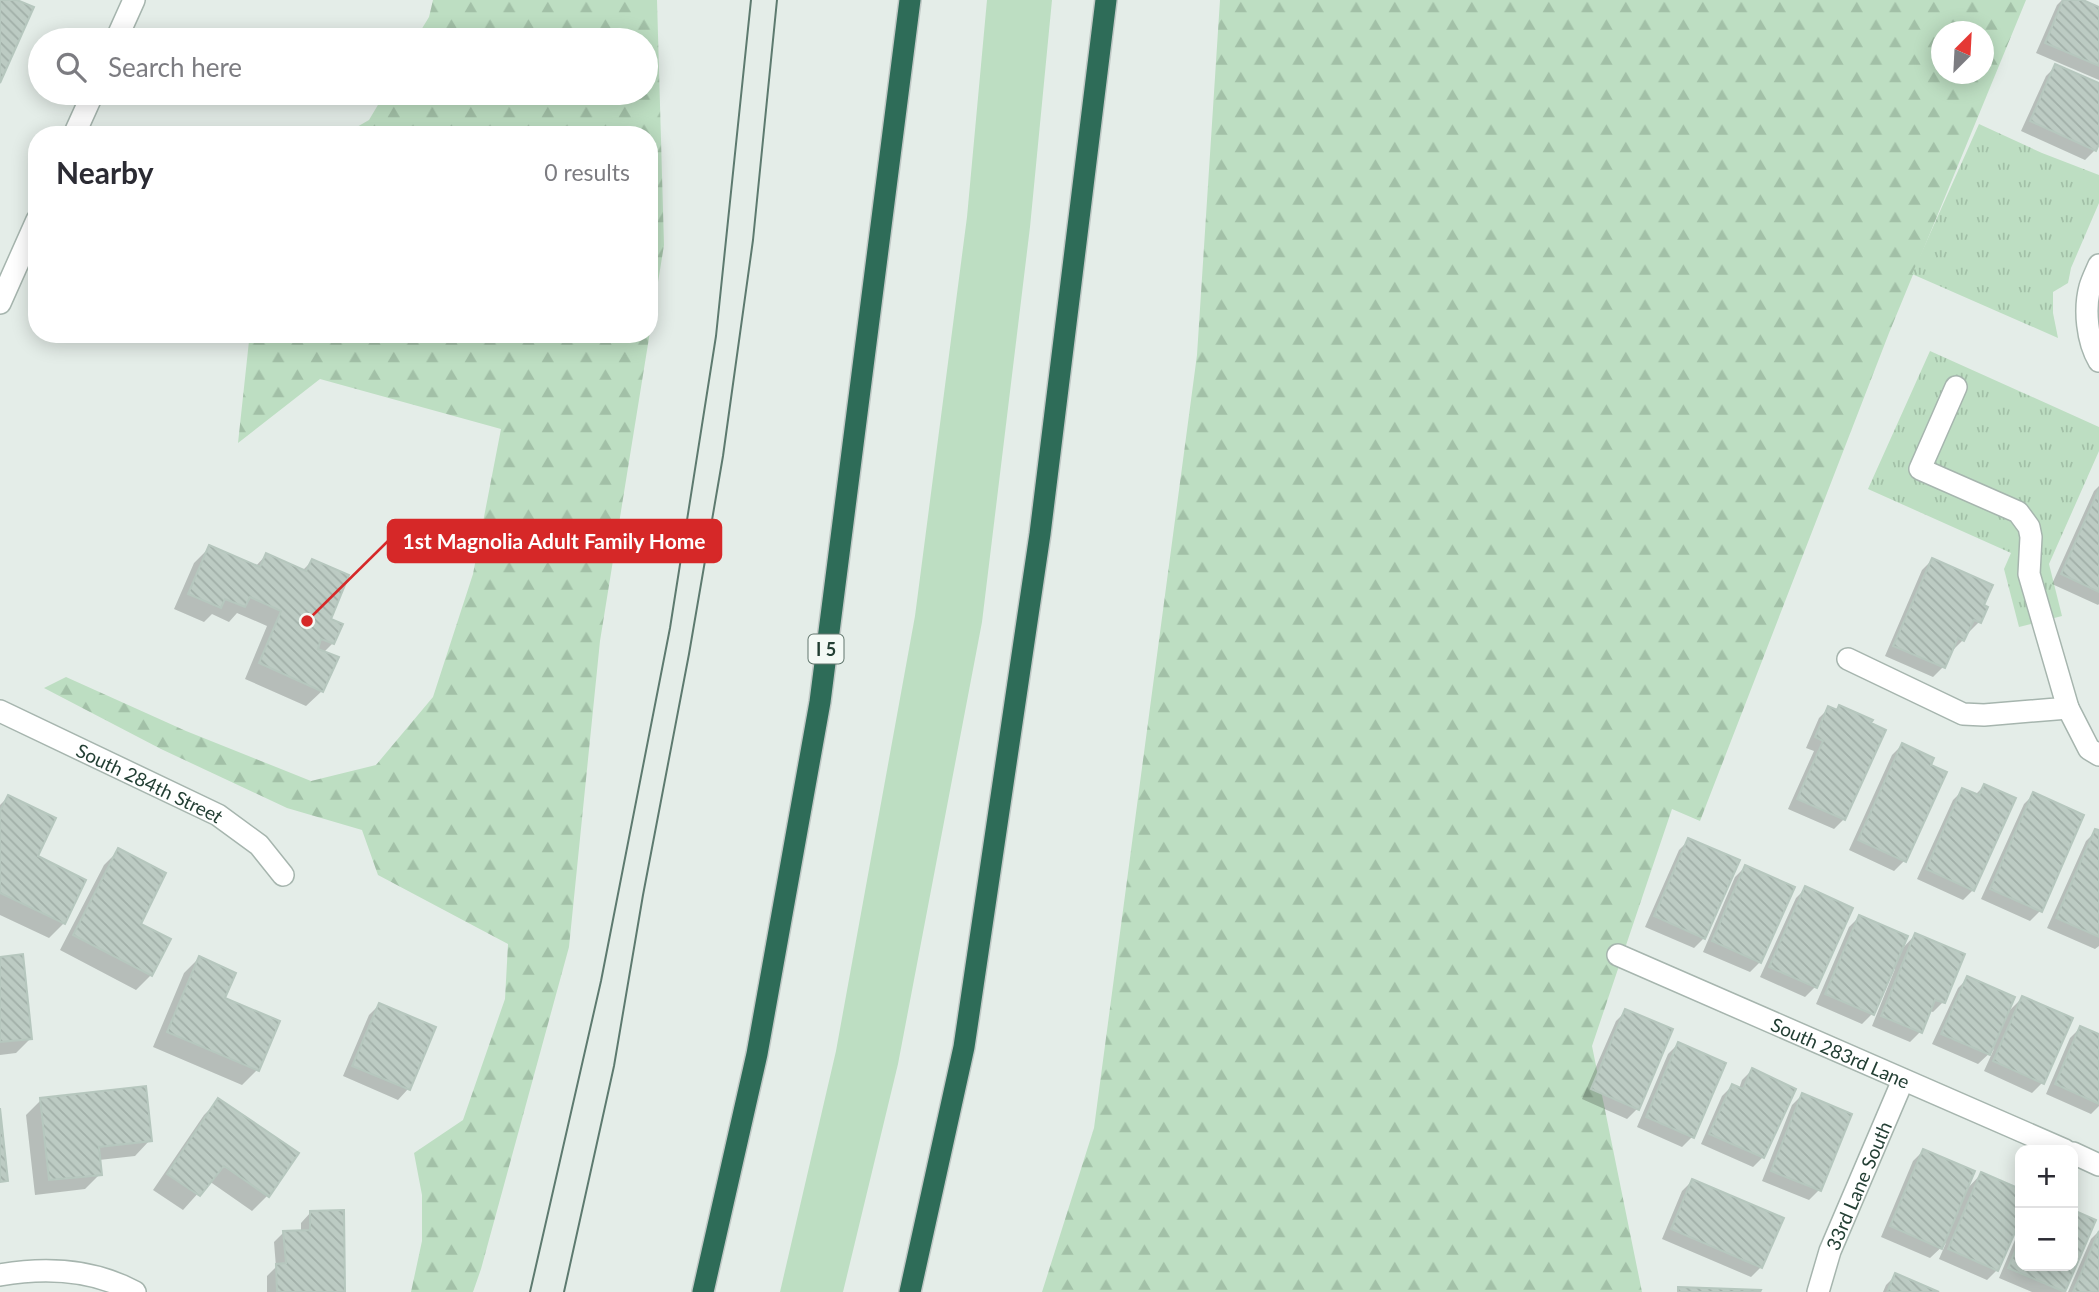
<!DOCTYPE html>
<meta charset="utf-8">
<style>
body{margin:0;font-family:Lato,sans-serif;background:#f7f7f7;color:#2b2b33}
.controls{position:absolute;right:21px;bottom:21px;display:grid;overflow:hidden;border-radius:14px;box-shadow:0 4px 18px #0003}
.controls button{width:63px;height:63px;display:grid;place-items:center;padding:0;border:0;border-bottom:2px solid #e1e1e2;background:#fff;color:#2b2b33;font:35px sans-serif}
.compass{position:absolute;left:1931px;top:21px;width:63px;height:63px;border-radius:50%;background:#fff;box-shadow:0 4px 18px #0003;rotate:24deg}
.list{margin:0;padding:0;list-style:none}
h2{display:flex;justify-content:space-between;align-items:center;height:91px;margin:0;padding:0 28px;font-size:30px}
h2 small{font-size:23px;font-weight:400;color:#7c7c81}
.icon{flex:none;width:38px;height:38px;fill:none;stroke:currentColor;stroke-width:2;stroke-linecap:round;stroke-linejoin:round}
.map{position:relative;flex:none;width:2099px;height:1292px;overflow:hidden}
.search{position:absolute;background:#fff;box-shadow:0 4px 18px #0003;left:28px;top:28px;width:630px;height:77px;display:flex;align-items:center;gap:18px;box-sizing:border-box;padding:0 24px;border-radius:38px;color:#7c7c81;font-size:26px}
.panel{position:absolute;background:#fff;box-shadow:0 4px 18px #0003;left:28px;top:126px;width:630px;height:217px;border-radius:28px}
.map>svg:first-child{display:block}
.grass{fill:#bddec2}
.forest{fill:url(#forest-firs);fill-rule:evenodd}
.park{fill:url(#park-tufts)}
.shadow{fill:#0003}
.building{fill:url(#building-back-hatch);stroke:#b6c7be;stroke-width:2}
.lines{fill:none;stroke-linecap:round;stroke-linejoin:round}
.lane-casing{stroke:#a6b5ae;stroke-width:24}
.street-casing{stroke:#a6b5ae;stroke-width:24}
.highway-casing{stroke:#c1c9c6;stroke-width:24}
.lane{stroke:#fff;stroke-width:21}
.street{stroke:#fff;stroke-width:21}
.highway{stroke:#2e6c58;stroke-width:21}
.tram{stroke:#5d7a6f;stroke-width:2}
.labels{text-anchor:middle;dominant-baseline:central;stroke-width:5;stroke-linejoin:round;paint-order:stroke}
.shield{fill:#f4faf6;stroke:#62776e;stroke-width:2}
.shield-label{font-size:18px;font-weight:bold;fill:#233f34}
.street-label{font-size:19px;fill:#233f34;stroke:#f4faf6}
.leader{fill:none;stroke:#d62828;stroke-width:2.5}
.callout-dot{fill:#d62828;stroke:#f4faf6;stroke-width:2.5}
.callout{fill:#d62828;stroke:#d62828;stroke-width:2.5}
.callout-label{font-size:21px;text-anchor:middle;font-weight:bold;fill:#fff}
</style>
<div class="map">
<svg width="2099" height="1292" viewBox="0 0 2099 1292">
<defs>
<pattern id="forest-firs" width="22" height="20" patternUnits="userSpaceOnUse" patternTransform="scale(1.75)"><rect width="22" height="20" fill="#bddec2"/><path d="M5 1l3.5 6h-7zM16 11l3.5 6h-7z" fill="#a2c0a7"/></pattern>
<pattern id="park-tufts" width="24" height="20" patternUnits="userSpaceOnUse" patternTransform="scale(1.75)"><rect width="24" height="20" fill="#bddec2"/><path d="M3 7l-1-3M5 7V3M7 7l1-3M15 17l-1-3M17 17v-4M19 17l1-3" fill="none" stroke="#a2c0a7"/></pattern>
<pattern id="building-back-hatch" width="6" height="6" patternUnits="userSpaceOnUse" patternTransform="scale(1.75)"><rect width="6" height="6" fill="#bccbc3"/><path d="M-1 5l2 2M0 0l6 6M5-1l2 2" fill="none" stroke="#a1afa8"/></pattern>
</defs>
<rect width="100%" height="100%" fill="#e4ede8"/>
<!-- grass -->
<path class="grass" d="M 987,0 L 1052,0 L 1030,227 L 982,622 L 898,1064 L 843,1292 L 780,1292 L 836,1051 L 915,616 L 967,217 Z"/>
<!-- forest -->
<path class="forest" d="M 433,0 L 657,0 L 664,245 L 600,641 L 569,947 L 481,1269 L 473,1292 L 411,1292 L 422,1241 L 422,1195 L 414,1153 L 463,1120 L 505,999 L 508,944 L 378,875 L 362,830 L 287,808 L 161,749 L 44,688 L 66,677 L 186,731 L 311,781 L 376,765 L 433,697 L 473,574 L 501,429 L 320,379 L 238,443 L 249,341 L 246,334 L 649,334 L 649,135 L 343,135 L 369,120 L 385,93 L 646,93 L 646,40 L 415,40 L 429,17 Z
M 1220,0 L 2026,0 L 1889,333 L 1700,821 L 1672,809 L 1592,1046 L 1642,1292 L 1042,1292 L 1094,1128 L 1197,355 ZM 1941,32 L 1983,32 L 1983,74 L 1941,74 Z"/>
<!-- park -->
<path class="park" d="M 1979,124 L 2042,153 L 2099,175 L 2099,203 L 2071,268 L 2068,283 L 2053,292 L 2053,313 L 2058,338 L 1912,274 Z
M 1930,351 L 2099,427 L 2099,451 L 2049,564 L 2062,616 L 2019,627 L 2004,569 L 2011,553 L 1868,489 Z"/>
<!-- shadow -->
<path class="shadow" d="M 2062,0 L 2078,0 L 2099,9 L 2099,80 L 2036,53 L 2057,5 Z
M 2056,66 L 2099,85 L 2099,140 L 2095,150 L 2085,160 L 2021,131 L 2046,76 Z
M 2099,486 L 2099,604 L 2098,605 L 2052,584 L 2094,491 Z
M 209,548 L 255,567 L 266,555 L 302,571 L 312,561 L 333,643 L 323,653 L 322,691 L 306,706 L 245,679 L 267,626 L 237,613 L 229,622 L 212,614 L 204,622 L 174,609 L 194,563 Z
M 1932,560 L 1982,606 L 1979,622 L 1969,632 L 1967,631 L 1963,640 L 1953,650 L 1951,649 L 1943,667 L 1933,677 L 1885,656 L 1922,570 Z
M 1840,707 L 1844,819 L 1834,829 L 1788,809 L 1814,751 L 1806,748 L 1819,718 L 1829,708 L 1835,711 Z
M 1902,745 L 1929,766 L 1944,773 L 1904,861 L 1894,871 L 1849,850 L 1892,755 Z
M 1984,786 L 1973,890 L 1963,900 L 1917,879 L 1953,800 L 1963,790 L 1975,795 Z
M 2034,794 L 2040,911 L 2030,921 L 1981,899 L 2024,804 Z
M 8,797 L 64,923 L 49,938 L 0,915 L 0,805 Z
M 2096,831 L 2099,832 L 2099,946 L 2095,949 L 2047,928 L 2086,841 Z
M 1689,840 L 1704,938 L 1694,948 L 1645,927 L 1679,850 Z
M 119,850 L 151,975 L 136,990 L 60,950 L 104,865 Z
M 1745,867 L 1760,962 L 1750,972 L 1703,952 L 1735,877 Z
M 1806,888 L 1815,987 L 1805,997 L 1760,977 L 1796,898 Z
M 1859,917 L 1900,951 L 1915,935 L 1943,1002 L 1933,1012 L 1929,1011 L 1920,1032 L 1910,1042 L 1872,1026 L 1895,969 L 1892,968 L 1872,1014 L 1862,1024 L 1816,1004 L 1849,927 Z
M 0,958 L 31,1038 L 16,1053 L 0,1055 Z
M 199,958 L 223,999 L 257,1070 L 242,1085 L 153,1047 L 184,973 Z
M 1968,978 L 2007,1013 L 2022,998 L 2042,1083 L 2032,1093 L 1984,1071 L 1994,1049 L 1978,1064 L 1932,1044 L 1958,988 Z
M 379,1005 L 434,1028 L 408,1089 L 398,1100 L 343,1076 L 369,1015 Z
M 1626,1011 L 1637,1109 L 1627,1119 L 1582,1099 L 1616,1021 Z
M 2080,1028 L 2099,1036 L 2099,1106 L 2091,1114 L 2046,1094 L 2070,1038 Z
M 1678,1044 L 1724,1064 L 1692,1137 L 1682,1147 L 1637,1127 L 1668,1054 Z
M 1752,1070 L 1763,1157 L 1753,1167 L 1701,1144 L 1722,1096 L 1732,1086 L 1739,1089 L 1742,1080 Z
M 1802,1095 L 1819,1190 L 1809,1200 L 1762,1181 L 1792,1105 Z
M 41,1100 L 150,1140 L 135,1156 L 99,1160 L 100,1174 L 85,1189 L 35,1195 L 26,1115 Z
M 219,1100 L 296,1154 L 267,1196 L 252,1211 L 209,1181 L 183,1210 L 153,1190 L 204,1115 Z
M 1923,1151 L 1965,1191 L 1981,1174 L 2020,1191 L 2020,1217 L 1997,1270 L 1987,1280 L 1939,1259 L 1946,1243 L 1930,1258 L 1881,1237 L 1913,1161 Z
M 1692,1181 L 1761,1267 L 1751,1277 L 1662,1239 L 1682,1191 Z
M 311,1212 L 344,1292 L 267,1292 L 267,1276 L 276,1267 L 274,1242 L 284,1232 L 301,1232 L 301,1223 Z
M 2073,1212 L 2094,1221 L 2063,1292 L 2032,1292 L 1999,1278 L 2020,1228 L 2020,1266 L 2073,1266 Z
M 2099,1231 L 2099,1292 L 2068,1292 L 2091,1239 Z
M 1896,1275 L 1935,1292 L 1883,1292 L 1886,1285 Z"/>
<!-- building -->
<path class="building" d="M 0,0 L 17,0 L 34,7 L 0,83 Z
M 2063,0 L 2083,0 L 2099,7 L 2099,66 L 2045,43 Z
M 2055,64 L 2099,83 L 2099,144 L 2096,151 L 2030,121 Z
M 2099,489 L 2099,592 L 2061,574 Z
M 209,545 L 260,567 L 266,553 L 306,571 L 312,559 L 349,575 L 331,619 L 343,624 L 334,644 L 321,639 L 318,649 L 339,657 L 323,692 L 259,663 L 281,611 L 250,597 L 245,607 L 225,599 L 221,608 L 188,594 Z
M 1932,558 L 1993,585 L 1984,605 L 1988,607 L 1981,623 L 1974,620 L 1964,641 L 1958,638 L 1945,668 L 1893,646 Z
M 1839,705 L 1873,720 L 1871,723 L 1886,730 L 1845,820 L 1797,799 L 1823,741 L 1815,737 L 1828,706 L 1837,710 Z
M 1902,743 L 1934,758 L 1931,765 L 1947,772 L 1906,862 L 1858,840 Z
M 1984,784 L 2016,798 L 1974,891 L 1926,869 L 1962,788 L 1979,795 Z
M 2033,792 L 2084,815 L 2042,912 L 1990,889 Z
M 8,795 L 56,818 L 38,856 L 86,880 L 65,924 L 0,893 L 0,811 Z
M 2095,829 L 2099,830 L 2099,937 L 2056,918 Z
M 1688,838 L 1740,860 L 1705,939 L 1654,916 Z
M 118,848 L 166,873 L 141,924 L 171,939 L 152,976 L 73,935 Z
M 1745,865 L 1795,887 L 1761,963 L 1712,941 Z
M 1805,886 L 1853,908 L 1817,988 L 1769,967 Z
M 1859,915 L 1908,936 L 1874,1015 L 1825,994 Z
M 1915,933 L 1965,954 L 1945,1003 L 1935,1000 L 1922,1033 L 1881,1016 Z
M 23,954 L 32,1039 L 0,1042 L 0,957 Z
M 199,956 L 236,973 L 225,998 L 280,1021 L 259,1071 L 167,1032 Z
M 1967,976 L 2015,997 L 1990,1055 L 1941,1034 Z
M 2022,996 L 2073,1018 L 2044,1084 L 1993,1061 Z
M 379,1003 L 436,1027 L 410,1090 L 352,1066 Z
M 1625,1009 L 1673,1029 L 1639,1110 L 1591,1089 Z
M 2080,1026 L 2099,1034 L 2099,1104 L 2055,1084 Z
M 1678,1042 L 1726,1063 L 1694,1138 L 1646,1117 Z
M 1752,1068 L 1796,1089 L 1764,1158 L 1709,1134 L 1732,1084 L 1743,1089 Z
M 146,1086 L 152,1141 L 99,1147 L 102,1175 L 49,1180 L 40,1098 Z
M 1802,1093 L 1852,1114 L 1821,1191 L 1771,1171 Z
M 218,1098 L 299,1153 L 269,1197 L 224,1166 L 200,1196 L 167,1174 Z
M 0,1108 L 8,1181 L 0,1182 Z
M 1923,1149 L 1975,1171 L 1942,1249 L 1890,1226 Z
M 1981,1172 L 2020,1189 L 2020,1221 L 1998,1271 L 1948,1249 Z
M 1692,1179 L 1784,1218 L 1762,1268 L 1671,1229 Z
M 344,1210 L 345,1292 L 277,1292 L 276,1264 L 286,1263 L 283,1231 L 310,1230 L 310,1211 Z
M 2073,1210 L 2096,1220 L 2065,1292 L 2008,1268 L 2020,1239 L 2020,1266 L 2073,1266 Z
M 2099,1231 L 2099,1292 L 2073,1292 Z
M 1895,1273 L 1939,1292 L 1887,1292 Z
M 1678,1287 L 1761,1290 L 1760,1292 L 1678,1292 Z"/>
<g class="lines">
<!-- lane casing -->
<g class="lane-casing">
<path id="lane" d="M 1848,659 L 1963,714 L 1984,715 L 2068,708 L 2029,574 L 2031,537 L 2029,527 L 2018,512 L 1920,469 L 1956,387"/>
</g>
<!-- street casing -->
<g class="street-casing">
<g id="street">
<path d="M 116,40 L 134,0"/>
<path d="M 74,135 L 93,93"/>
<path d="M 2099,265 C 2096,272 2092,280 2090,287 C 2084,309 2087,341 2099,361"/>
<path d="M 0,303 L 37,220"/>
<path d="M 2068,708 L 2089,749 L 2099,755"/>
<path id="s1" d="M 0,711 L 218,815 L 259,845 L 283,875"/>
<path id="s2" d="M 1618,955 L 2065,1150"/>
<path d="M 2073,1153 L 2099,1165"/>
<path d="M 0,1275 C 46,1267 94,1270 135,1292"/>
<path id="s3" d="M 1818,1292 L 1830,1251 L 1903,1080"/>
</g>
</g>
<!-- highway casing -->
<g class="highway-casing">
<path id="highway" d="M 703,1292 L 757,1054 L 820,702 L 910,0
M 910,1292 L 964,1047 L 1040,534 L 1106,0"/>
</g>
<!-- lane -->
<use href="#lane" class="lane"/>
<!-- street -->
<use href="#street" class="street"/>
<!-- highway -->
<use href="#highway" class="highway"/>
<!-- tram -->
<path class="tram" d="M 530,1292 L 601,981 L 670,628 L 716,336 L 751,0
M 564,1292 L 614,1066 L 643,895 L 689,654 L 723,456 L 753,240 L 777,0"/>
</g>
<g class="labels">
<!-- shield labels -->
<rect class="shield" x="808.5" y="634.5" width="35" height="29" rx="5"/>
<g class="shield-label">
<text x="826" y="649">I 5</text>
</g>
<!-- street labels -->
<g class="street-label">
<text stroke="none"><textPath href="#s1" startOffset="166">South 284th Street</textPath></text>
<text stroke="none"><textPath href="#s2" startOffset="243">South 283rd Lane</textPath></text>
<text stroke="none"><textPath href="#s3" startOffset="114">33rd Lane South</textPath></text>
</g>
</g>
<!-- callouts -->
<path class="leader" d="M307 621L388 541"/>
<circle class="callout-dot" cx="307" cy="621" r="7"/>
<rect class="callout" x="388" y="520" width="333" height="42" rx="7"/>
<g class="callout-label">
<text x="554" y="549">1st Magnolia Adult Family Home</text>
</g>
</svg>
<div class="controls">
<button>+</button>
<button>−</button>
</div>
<svg class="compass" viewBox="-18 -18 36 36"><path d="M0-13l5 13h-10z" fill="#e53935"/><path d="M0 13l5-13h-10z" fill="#7c7c81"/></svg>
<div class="search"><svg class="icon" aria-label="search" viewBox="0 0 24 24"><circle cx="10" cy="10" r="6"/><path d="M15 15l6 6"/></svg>Search here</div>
<section class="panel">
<h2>Nearby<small>0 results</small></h2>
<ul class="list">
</ul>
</section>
</div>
